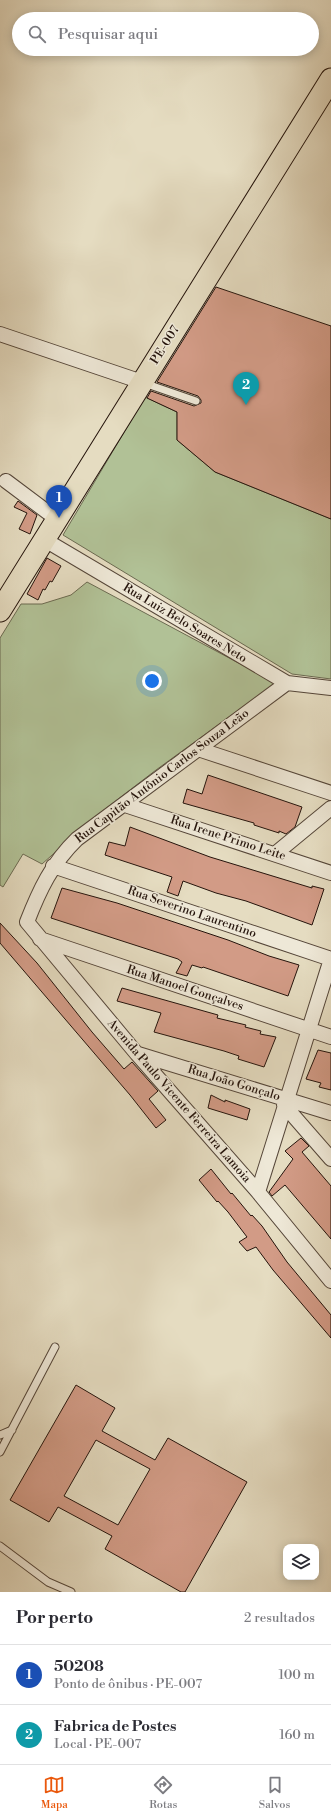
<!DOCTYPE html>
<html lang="pt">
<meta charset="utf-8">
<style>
body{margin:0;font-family:"Libre Bodoni",serif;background:#f7f7f7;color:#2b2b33}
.controls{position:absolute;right:12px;bottom:12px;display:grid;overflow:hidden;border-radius:8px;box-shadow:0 2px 10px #0003}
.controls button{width:36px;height:36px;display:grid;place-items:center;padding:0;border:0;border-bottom:1px solid #e1e1e2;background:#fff;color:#2b2b33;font:20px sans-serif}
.you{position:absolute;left:152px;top:681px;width:14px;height:14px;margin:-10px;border:3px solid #fff;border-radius:50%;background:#1a73e8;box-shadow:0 0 0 6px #1a73e833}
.badge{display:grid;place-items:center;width:26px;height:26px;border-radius:50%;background:#ea580c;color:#fff;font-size:13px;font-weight:700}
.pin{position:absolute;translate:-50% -33px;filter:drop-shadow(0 1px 2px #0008)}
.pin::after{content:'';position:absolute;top:21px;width:14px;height:12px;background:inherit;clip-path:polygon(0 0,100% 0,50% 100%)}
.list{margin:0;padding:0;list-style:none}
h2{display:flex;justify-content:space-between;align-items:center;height:52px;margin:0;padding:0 16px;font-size:17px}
h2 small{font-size:13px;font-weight:400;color:#7c7c81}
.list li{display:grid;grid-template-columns:26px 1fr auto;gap:12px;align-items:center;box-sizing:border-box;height:60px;padding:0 16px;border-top:1px solid #e1e1e2}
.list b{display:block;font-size:15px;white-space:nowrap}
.list p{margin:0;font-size:13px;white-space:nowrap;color:#7c7c81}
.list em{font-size:13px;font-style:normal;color:#7c7c81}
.icon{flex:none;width:22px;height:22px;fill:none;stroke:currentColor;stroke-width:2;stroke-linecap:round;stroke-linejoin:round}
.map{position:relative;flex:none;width:331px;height:1592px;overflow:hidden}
.search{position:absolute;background:#fff;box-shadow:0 2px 10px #0003;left:12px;right:12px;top:12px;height:44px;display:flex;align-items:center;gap:10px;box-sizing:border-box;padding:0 14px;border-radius:22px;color:#7c7c81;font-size:15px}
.sheet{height:172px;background:#fff}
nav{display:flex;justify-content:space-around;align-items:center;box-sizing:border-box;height:56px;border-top:1px solid #e1e1e2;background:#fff;font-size:11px;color:#7c7c81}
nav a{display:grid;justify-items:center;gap:2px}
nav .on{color:#ea580c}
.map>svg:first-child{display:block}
.green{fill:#b1c196;stroke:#6b6a51}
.building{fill:#d29b86;stroke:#25140c;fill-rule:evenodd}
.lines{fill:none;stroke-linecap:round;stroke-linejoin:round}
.lane-casing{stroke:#554639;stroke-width:9}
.street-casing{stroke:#554639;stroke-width:16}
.primary-casing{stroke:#25140c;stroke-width:23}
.lane{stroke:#eee8d7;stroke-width:7}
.street{stroke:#eee8d7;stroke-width:14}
.primary{stroke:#e5dcc1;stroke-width:21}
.labels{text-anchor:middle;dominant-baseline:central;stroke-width:3;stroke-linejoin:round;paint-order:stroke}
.street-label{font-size:12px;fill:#25140c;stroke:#eee8d7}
</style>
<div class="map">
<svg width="331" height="1592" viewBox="0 0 331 1592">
<rect width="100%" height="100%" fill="#e5dcc1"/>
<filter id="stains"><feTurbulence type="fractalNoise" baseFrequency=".005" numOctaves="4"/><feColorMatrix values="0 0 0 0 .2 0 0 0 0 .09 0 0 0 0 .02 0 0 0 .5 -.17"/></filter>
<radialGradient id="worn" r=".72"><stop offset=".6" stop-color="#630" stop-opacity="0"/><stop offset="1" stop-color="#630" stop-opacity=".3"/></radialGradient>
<!-- green -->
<path class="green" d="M 145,397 L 177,412 L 177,440 L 215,472 L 331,519 L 331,679 L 292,674 L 63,535 Z
M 87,582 L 276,683 L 156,770 L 96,816 L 42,864 L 23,854 L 3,887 L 0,885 L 0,638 L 21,604 L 42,604 L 71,595 Z"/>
<!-- building -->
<path class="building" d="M 216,287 L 331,326 L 331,519 L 215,472 L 177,440 L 177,412 L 147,398 L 151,391 L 194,406 L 201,403 L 201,400 L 198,396 L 157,382 Z
M 18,501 L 37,515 L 30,534 L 19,529 L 27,513 L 14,507 Z
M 47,558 L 61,566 L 52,582 L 50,581 L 45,590 L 43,589 L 38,600 L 27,594 Z
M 208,775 L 302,807 L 295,827 L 286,834 L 279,831 L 279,833 L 254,825 L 254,823 L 183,803 L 187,789 L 202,794 Z
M 130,827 L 210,857 L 312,888 L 312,886 L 324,889 L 312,925 L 246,901 L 216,893 L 183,881 L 178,896 L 167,892 L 172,877 L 105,855 L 109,842 L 125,846 Z
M 62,888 L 117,903 L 228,940 L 269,956 L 299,965 L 288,996 L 203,967 L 202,968 L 192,965 L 187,976 L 176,973 L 182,962 L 178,959 L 51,918 Z
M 0,923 L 37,963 L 92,1032 L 124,1069 L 132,1062 L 158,1091 L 149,1099 L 166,1120 L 156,1128 L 130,1095 L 0,943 Z
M 122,988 L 218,1015 L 217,1018 L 246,1025 L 245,1027 L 261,1031 L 260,1034 L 276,1037 L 264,1067 L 238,1059 L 239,1056 L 224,1051 L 154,1032 L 161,1013 L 117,1001 Z
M 318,1050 L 331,1053 L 331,1090 L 319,1087 L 321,1083 L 306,1079 Z
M 211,1095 L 225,1102 L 225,1100 L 250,1109 L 247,1120 L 208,1108 Z
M 301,1138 L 309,1146 L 302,1152 L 331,1186 L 331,1239 L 285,1185 L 272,1196 L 269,1192 L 293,1159 L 285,1151 Z
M 211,1169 L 231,1194 L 232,1193 L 251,1216 L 252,1215 L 262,1226 L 287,1262 L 331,1315 L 331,1338 L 273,1270 L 256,1247 L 247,1251 L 239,1242 L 247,1237 L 228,1212 L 218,1201 L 217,1202 L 199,1180 Z
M 76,1385 L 115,1408 L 102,1431 L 155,1460 L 168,1438 L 247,1482 L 185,1592 L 181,1592 L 105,1549 L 112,1536 L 58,1507 L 49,1522 L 10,1500 ZM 96,1440 L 150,1469 L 118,1525 L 64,1496 Z"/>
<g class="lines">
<!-- lane casing -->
<g class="lane-casing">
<path id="lane" d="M 144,383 L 196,401
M 0,1435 L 12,1430
M 0,1452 L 55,1347
M 0,1546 L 48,1582 L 71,1592"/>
</g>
<!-- street casing -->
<g class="street-casing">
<path id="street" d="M 0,334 L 142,382
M 6,481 L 58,520
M 45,540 L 287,683 L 331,688
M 287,683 L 77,839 C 52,863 39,891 27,922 L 137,1054 L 258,1192 L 331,1281
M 198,749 L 331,793
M 125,805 L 331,873
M 275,854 L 331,808
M 53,866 L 331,959
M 40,939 L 331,1037
M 138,1054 L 331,1113
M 284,1105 L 331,1159
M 258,1192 L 331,959"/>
</g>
<!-- primary casing -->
<g class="primary-casing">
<path id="primary" d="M 0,611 L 331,79"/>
</g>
<!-- lane -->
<use href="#lane" class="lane"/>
<!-- street -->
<use href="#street" class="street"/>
<!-- primary -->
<use href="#primary" class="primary"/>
</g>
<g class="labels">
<!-- street labels -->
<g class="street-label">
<text transform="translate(165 345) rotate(-58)">PE-007</text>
<text transform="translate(185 623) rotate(31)">Rua Luiz Belo Soares Neto</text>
<text transform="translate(162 776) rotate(-37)">Rua Capitão Antônio Carlos Souza Leão</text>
<text transform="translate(228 838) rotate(18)">Rua Irene Primo Leite</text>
<text transform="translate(192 912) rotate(19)">Rua Severino Laurentino</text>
<text transform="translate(185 988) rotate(18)">Rua Manoel Gonçalves</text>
<text transform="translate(234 1083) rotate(17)">Rua João Gonçalo</text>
<text transform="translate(179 1101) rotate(49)">Avenida Paulo Vicente Ferreira Lamoia</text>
</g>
</g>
<rect width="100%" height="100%" filter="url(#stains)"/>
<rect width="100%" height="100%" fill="url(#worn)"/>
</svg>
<div class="controls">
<button><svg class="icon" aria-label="layers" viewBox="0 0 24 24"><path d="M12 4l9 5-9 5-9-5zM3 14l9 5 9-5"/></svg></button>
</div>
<div class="you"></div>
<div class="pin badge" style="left:59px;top:518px;background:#1a4fb4">1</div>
<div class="pin badge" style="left:246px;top:405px;background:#0f9aa8">2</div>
<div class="search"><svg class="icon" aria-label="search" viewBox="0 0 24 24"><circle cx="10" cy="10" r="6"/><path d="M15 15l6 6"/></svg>Pesquisar aqui</div>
</div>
<section class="sheet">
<h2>Por perto<small>2 resultados</small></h2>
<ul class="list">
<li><span class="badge" style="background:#1a4fb4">1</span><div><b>50208</b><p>Ponto de ônibus · PE-007</p></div><em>100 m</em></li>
<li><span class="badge" style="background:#0f9aa8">2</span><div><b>Fabrica de Postes</b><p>Local · PE-007</p></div><em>160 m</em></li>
</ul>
</section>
<nav>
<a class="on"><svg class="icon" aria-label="map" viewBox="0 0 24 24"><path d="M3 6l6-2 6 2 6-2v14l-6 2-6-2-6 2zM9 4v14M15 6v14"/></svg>Mapa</a>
<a><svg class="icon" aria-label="directions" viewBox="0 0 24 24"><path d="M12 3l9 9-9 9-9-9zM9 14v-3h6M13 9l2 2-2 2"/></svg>Rotas</a>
<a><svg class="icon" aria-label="saved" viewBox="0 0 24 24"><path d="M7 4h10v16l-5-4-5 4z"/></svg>Salvos</a>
</nav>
